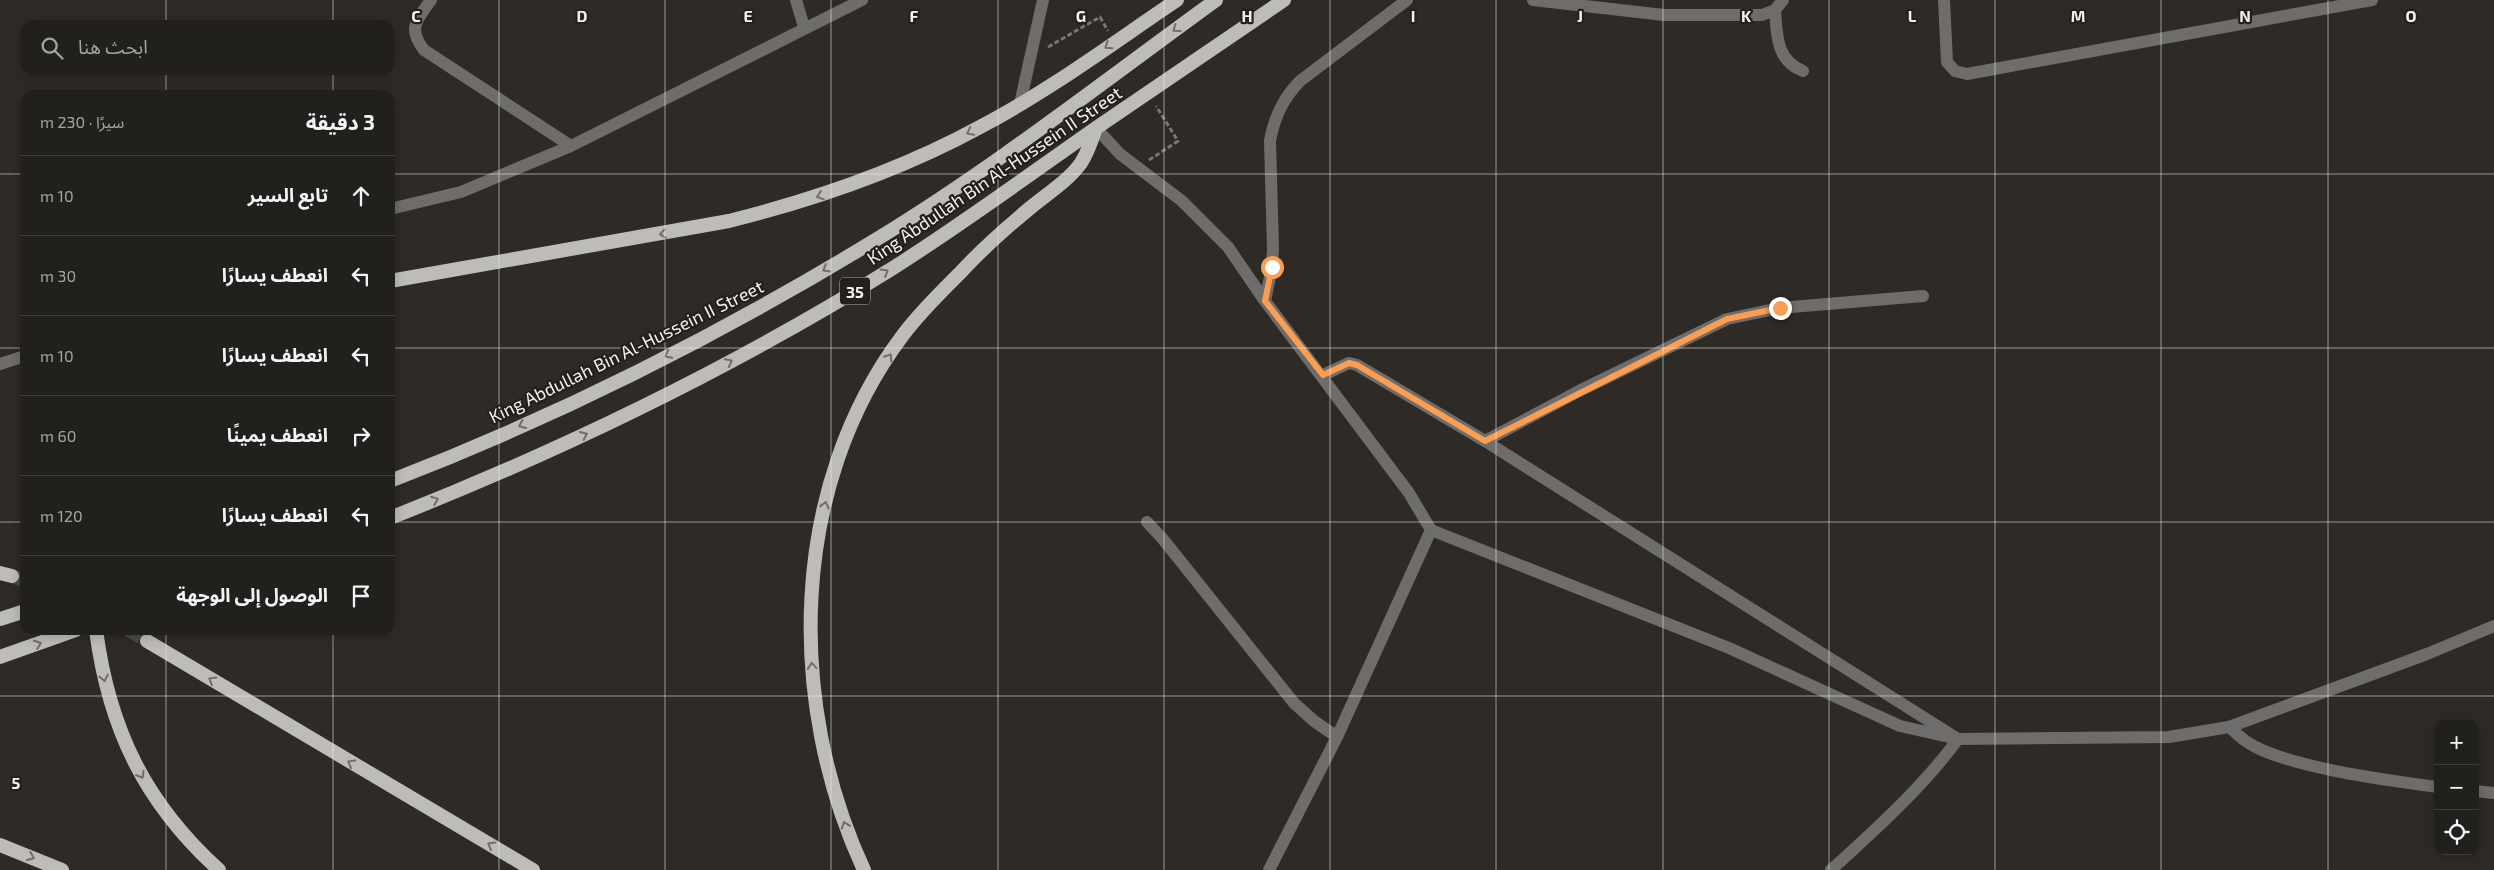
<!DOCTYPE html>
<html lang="ar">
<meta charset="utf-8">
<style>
body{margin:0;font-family:"Exo 2","Noto Sans Arabic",sans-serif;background:#2a2826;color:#f1f3f6;direction:rtl}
.controls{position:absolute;right:15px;bottom:15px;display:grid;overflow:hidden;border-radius:10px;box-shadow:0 2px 12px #0003}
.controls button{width:45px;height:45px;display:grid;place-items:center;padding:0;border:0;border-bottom:1px solid #3f3e3b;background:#22201d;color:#f1f3f6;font:25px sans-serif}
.stop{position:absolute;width:15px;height:15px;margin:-11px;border:4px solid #fc9e52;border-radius:50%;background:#fff}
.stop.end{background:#fc9e52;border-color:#fff;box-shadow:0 1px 5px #0008}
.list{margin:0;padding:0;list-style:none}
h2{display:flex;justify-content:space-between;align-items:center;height:65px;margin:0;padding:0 20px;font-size:21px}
h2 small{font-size:16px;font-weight:400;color:#a2a3a4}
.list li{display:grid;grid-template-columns:32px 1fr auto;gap:15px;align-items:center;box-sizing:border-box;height:80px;padding:0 20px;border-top:1px solid #3f3e3b}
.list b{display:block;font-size:19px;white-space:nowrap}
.list em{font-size:16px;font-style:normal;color:#a2a3a4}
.icon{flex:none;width:28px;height:28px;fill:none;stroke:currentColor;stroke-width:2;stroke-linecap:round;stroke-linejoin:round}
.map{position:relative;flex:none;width:2494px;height:870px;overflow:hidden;direction:ltr}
.search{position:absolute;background:#22201d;box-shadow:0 2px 12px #0003;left:20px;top:20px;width:375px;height:55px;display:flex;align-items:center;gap:12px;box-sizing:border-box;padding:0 18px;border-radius:15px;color:#a2a3a4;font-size:19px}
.panel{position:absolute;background:#22201d;box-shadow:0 2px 12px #0003;left:20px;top:90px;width:375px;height:545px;border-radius:15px;direction:rtl}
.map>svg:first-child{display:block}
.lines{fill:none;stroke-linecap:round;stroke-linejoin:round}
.trunk-tunnel{stroke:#4c4945;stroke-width:14;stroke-dasharray:14 7;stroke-linecap:butt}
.path{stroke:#787672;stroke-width:3;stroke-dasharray:5 2.5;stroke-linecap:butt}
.minor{stroke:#6e6d6b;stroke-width:12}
.trunk{stroke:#bebcb8;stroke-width:14}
.oneway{stroke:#716e6a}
.route{stroke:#fc9e52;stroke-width:6}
.grid{fill:none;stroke:#f3f1ee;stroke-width:1;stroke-opacity:0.55}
.labels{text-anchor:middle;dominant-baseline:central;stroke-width:4.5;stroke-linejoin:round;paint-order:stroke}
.shield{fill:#24211d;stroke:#b5b3af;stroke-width:1}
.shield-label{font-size:16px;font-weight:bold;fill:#f3f1ee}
.street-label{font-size:18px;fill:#f3f1ee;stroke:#24211d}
.grid-label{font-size:16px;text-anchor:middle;font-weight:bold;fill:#f3f1ee;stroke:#24211d;stroke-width:4.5;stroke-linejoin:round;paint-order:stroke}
</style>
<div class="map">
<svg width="2494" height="870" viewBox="0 0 2494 870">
<rect width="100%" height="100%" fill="#2e2b27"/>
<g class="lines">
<!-- trunk-tunnel -->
<path class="trunk-tunnel" d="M 12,576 L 25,581
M 129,630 L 147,641"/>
<!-- path -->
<path class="path" d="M 1048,47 L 1100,17 L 1108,31
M 1149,160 L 1178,141 L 1156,106"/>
<!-- minor -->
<path class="minor" d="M 431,0 C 417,20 407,28 424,50 L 571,146
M 796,0 L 804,27
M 1533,0 L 1664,15 L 1762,15 L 1775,10 L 1783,0
M 1944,0 L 1947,62 L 1955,71 L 1967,74 L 2372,0
M 1775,10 C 1777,36 1776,60 1803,71
M 1020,104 L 1043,0
M 1096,128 L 1120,154 L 1182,201 L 1228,247 L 1265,301 L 1409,493 L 1431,530 L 1729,648 L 1900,726 L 1958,739 L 2169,737 L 2229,727 L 2427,654 L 2494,626
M 390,209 L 461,192 L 571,146 L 862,0
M 1265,301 L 1272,267 L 1273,249 L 1270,141 C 1274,118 1283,98 1300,81 L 1407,0
M 0,364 L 25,356
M 1323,375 L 1349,363 L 1357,365 L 1485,441
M 1147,522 L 1162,538 L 1294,703 L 1314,721 L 1337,737
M 2229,727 C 2235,732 2241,738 2247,742 C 2284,767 2391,781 2438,787
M 2475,791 L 2494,793
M 1269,870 L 1337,737 L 1431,530
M 1831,870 C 1875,830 1923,787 1958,739 L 1485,441 L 1581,390 L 1727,319 L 1779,308 L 1923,296"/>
<!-- trunk -->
<path class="trunk" d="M 390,281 L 729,221 C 817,199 901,170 980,127 C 1049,91 1113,43 1177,0
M 390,481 C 559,416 723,333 877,239 C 995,167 1104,81 1216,0
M 390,518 C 565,449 734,367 893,268 C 964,223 1030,174 1099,126 C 1160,84 1222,42 1284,0
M 0,573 L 12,576
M 0,619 L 25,611
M 96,630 C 109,729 145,803 219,870
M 147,641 L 533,870
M 0,657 L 76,630
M 0,845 L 62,870
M 864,870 C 786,702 789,486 903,335 C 920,312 941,292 961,272 C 982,249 1006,228 1030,208 C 1047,194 1068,181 1081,163 C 1088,152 1092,140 1096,128"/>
</g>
<!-- one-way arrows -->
<defs><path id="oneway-chevron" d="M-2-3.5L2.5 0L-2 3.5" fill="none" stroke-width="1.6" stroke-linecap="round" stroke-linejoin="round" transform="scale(1.25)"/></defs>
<g class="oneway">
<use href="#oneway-chevron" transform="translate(1176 29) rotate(144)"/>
<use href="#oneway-chevron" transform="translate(1108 46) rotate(146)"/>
<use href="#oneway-chevron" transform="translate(970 132) rotate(153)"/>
<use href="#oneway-chevron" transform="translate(820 196) rotate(161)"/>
<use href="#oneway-chevron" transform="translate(663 234) rotate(171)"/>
<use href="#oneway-chevron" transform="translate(826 269) rotate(149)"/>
<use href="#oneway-chevron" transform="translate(885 272) rotate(-31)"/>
<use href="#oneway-chevron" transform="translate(668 355) rotate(153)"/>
<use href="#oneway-chevron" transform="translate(889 357) rotate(-57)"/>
<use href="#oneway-chevron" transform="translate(729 362) rotate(-28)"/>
<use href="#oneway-chevron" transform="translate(522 425) rotate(156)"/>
<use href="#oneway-chevron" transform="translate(584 435) rotate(-25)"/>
<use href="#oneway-chevron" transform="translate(435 500) rotate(-21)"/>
<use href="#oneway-chevron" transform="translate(825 505) rotate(-76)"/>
<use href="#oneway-chevron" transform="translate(38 644) rotate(-20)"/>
<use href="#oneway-chevron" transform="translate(812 666) rotate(-95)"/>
<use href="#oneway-chevron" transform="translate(104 678) rotate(77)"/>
<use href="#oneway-chevron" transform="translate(212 680) rotate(-149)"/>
<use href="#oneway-chevron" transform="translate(351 763) rotate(-150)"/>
<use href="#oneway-chevron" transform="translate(141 775) rotate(60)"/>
<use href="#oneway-chevron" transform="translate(845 825) rotate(-110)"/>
<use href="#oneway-chevron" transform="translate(491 845) rotate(-150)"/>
<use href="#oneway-chevron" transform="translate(31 857) rotate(23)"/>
</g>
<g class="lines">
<!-- route -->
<path class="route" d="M 1272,267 L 1265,301 L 1323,375 L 1349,363 L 1357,365 L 1485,441 L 1727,319 L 1780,308"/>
</g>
<!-- grid -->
<path class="grid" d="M 166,0 L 166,25M 333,0 L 333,25M 499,0 L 499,870M 665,0 L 665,870M 831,0 L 831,870M 998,0 L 998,870M 1164,0 L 1164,870M 1330,0 L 1330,870M 1496,0 L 1496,870M 1663,0 L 1663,870M 1829,0 L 1829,870M 1995,0 L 1995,870M 2161,0 L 2161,870M 2328,0 L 2328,870M 166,70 L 166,95M 333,70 L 333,95M 0,174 L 25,174M 390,174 L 2494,174M 0,348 L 25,348M 390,348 L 2494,348M 0,522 L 25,522M 390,522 L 2494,522M 166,630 L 166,870M 333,630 L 333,870M 0,696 L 2494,696"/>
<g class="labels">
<!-- shield labels -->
<rect class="shield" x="840" y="277.5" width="30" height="27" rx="4"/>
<g class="shield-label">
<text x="855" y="291">35</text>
</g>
<!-- street labels -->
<g class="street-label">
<text transform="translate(994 175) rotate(-34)">King Abdullah Bin Al-Hussein II Street</text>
<text transform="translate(626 351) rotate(-26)">King Abdullah Bin Al-Hussein II Street</text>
</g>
</g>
<g class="grid-label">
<text x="416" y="22">C</text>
<text x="582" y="22">D</text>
<text x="748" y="22">E</text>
<text x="914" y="22">F</text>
<text x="1081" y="22">G</text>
<text x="1247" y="22">H</text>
<text x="1413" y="22">I</text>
<text x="1580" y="22">J</text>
<text x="1746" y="22">K</text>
<text x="1912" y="22">L</text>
<text x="2078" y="22">M</text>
<text x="2245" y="22">N</text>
<text x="2411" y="22">O</text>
<text x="16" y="789">5</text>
</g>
</svg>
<div class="controls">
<button>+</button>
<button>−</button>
<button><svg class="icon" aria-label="locate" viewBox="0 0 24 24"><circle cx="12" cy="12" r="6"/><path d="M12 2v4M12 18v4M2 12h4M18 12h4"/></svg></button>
</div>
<div class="stop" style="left:1272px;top:267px"></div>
<div class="stop end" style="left:1780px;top:308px"></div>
<div class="search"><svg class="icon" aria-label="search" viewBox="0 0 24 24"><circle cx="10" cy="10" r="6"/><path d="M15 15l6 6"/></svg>ابحث هنا</div>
<section class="panel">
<h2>3 دقيقة<small>سيرًا · 230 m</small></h2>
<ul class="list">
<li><svg class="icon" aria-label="ahead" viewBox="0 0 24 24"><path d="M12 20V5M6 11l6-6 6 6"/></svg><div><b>تابع السير</b></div><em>10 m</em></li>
<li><svg class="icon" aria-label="left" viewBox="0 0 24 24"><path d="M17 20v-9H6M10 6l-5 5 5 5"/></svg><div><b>انعطف يسارًا</b></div><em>30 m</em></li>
<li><svg class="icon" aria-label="left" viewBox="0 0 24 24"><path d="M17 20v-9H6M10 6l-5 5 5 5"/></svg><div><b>انعطف يسارًا</b></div><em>10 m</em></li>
<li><svg class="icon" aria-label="right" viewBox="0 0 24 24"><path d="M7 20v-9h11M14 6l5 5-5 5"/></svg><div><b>انعطف يمينًا</b></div><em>60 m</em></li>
<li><svg class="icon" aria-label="left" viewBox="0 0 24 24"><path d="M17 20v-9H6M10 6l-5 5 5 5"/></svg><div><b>انعطف يسارًا</b></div><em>120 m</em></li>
<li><svg class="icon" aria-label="arrive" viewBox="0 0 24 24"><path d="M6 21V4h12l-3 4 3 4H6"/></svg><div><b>الوصول إلى الوجهة</b></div></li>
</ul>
</section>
</div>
